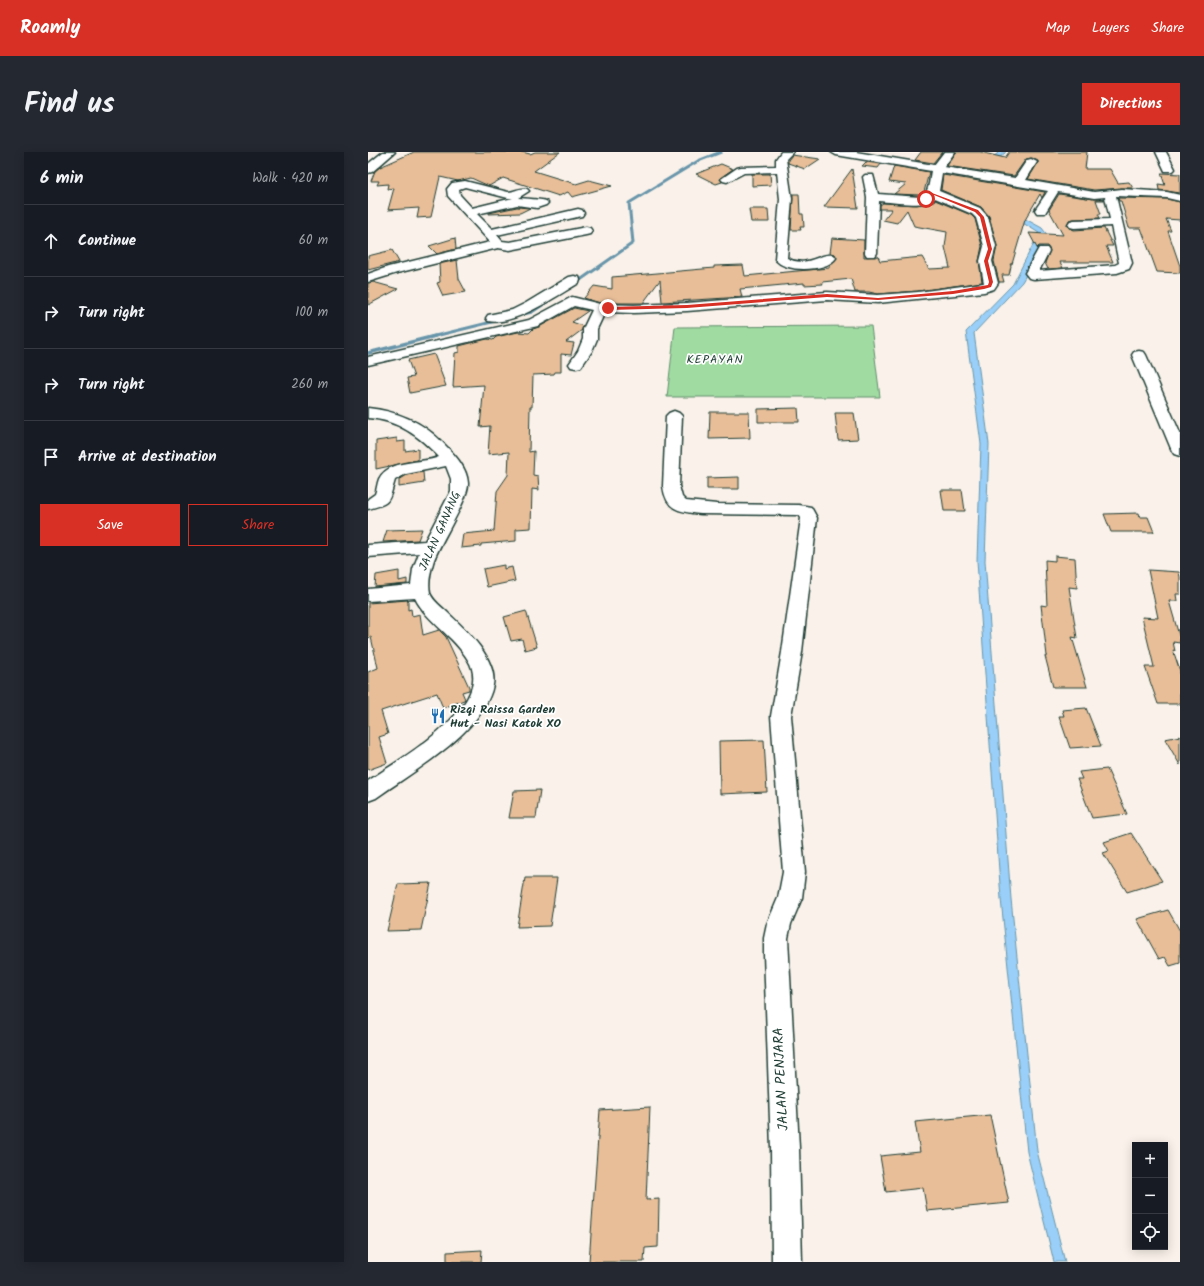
<!DOCTYPE html>
<meta charset="utf-8">
<style>
body{margin:0;font-family:Kalam,sans-serif;background:#242831;color:#f1f3f6}
.controls{position:absolute;right:12px;bottom:12px;display:grid;overflow:hidden;border-radius:0px;box-shadow:0 2px 10px #0003}
.controls button{width:36px;height:36px;display:grid;place-items:center;padding:0;border:0;border-bottom:1px solid #363941;background:#171b24;color:#f1f3f6;font:20px sans-serif}
.stop{position:absolute;width:12px;height:12px;margin:-9px;border:3px solid #d93025;border-radius:50%;background:#fff}
.stop.end{background:#d93025;border-color:#fff;box-shadow:0 1px 4px #0008}
.list{margin:0;padding:0;list-style:none}
h2{display:flex;justify-content:space-between;align-items:center;height:52px;margin:0;padding:0 16px;font-size:17px}
h2 small{font-size:13px;font-weight:400;color:#9ea1a6}
.list li{display:grid;grid-template-columns:26px 1fr auto;gap:12px;align-items:center;box-sizing:border-box;height:72px;padding:0 16px;border-top:1px solid #363941}
.list b{display:block;font-size:15px;white-space:nowrap}
.list em{font-size:13px;font-style:normal;color:#9ea1a6}
.actions{display:flex;gap:8px;padding:12px 16px}
.actions a{flex:1;padding:9px 0;border:1px solid #d93025;border-radius:0px;text-align:center;font-size:14px;color:#d93025}
.actions .main{background:#d93025;color:#fff}
.icon{flex:none;width:22px;height:22px;fill:none;stroke:currentColor;stroke-width:2;stroke-linecap:round;stroke-linejoin:round}
.map{position:relative;flex:none;width:812px;height:1110px;overflow:hidden;border-radius:0px}
header{display:flex;align-items:center;gap:24px;box-sizing:border-box;height:56px;padding:0 20px;background:#d93025;color:#fff}
header strong{font-size:19px}
nav{display:flex;gap:22px;margin-inline-start:auto;font-size:14px}
.intro{display:flex;align-items:center;justify-content:space-between;box-sizing:border-box;height:96px;padding:0 24px}
h1{margin:0;font-size:28px}
.button{padding:10px 18px;border-radius:0px;background:#d93025;color:#fff;font-size:14px;font-weight:700}
main{display:flex;gap:24px;padding:0 24px}
aside{flex:1;background:#171b24;border-radius:0px;box-shadow:0 2px 10px #0003}
.map>svg:first-child{display:block}
.green{fill:#a0dca2;stroke:#608c6b}
.water{fill:#99cff8;stroke:#6895aa}
.lines{fill:none;stroke-linecap:round;stroke-linejoin:round}
.stream-far1{stroke:#6895aa;stroke-width:3}
.stream{stroke:#6895aa;stroke-width:3.5}
.building{fill:#e8be98;stroke:#1f3d34}
.minor-casing{stroke:#1f3d34;stroke-width:3}
.minor{fill:#fff;fill-rule:evenodd}
.route{fill:#d93025}
.labels{text-anchor:middle;dominant-baseline:central;stroke-width:3.5;stroke-linejoin:round;paint-order:stroke}
.far-quarter-label{font-size:12px;letter-spacing:1px;fill:#1f3d34;stroke:#fff}
.street-label{font-size:12px;fill:#1f3d34;stroke:#fff}
.poi-label{font-size:12px;font-weight:bold;fill:#1f3d34;stroke:#fff;text-anchor:start}
.near-street-label{font-size:14px;fill:#1f3d34;stroke:#fff}
</style>
<header>
<strong>Roamly</strong>
<nav><a>Map</a><a>Layers</a><a>Share</a></nav>
</header>
<div class="intro"><h1>Find us</h1><a class="button">Directions</a></div>
<main>
<aside>
<h2>6 min<small>Walk · 420 m</small></h2>
<ul class="list">
<li><svg class="icon" aria-label="ahead" viewBox="0 0 24 24"><path d="M12 20V5M6 11l6-6 6 6"/></svg><div><b>Continue</b></div><em>60 m</em></li>
<li><svg class="icon" aria-label="right" viewBox="0 0 24 24"><path d="M7 20v-9h11M14 6l5 5-5 5"/></svg><div><b>Turn right</b></div><em>100 m</em></li>
<li><svg class="icon" aria-label="right" viewBox="0 0 24 24"><path d="M7 20v-9h11M14 6l5 5-5 5"/></svg><div><b>Turn right</b></div><em>260 m</em></li>
<li><svg class="icon" aria-label="arrive" viewBox="0 0 24 24"><path d="M6 21V4h12l-3 4 3 4H6"/></svg><div><b>Arrive at destination</b></div></li>
</ul>
<div class="actions"><a class="main">Save</a><a>Share</a></div>
</aside>
<div class="map">
<svg width="812" height="1110" viewBox="0 0 812 1110">
<rect width="100%" height="100%" fill="#faf2ea"/>
<filter id="ink" filterUnits="userSpaceOnUse"><feTurbulence type="fractalNoise" baseFrequency=".025" numOctaves="2"/><feDisplacementMap in="SourceGraphic" scale="8" xChannelSelector="R" yChannelSelector="G"/><feConvolveMatrix kernelMatrix="1 2 1 2 8 2 1 2 1" color-interpolation-filters="sRGB"/></filter>
<g filter="url(#ink)">
<!-- green -->
<path class="green" d="M 503,174 L 512,245 L 299,245 L 307,175 Z"/>
<!-- water -->
<path class="water" d="M 631,0 L 638,0 L 622,14 L 634,35 L 624,49 L 674,76 L 680,84 L 654,130 L 606,181 L 621,292 L 617,409 L 643,747 L 669,999 L 697,1110 L 686,1110 L 659,1000 L 633,747 L 609,409 L 613,292 L 598,180 L 645,132 L 671,81 L 619,49 L 627,36 L 615,14 Z"/>
<g class="lines">
<!-- stream-far1 -->
<path class="stream-far1" d="M 208,131 L 265,91 L 261,51 L 330,9 L 353,0
M 151,163 L 164,160 L 182,148
M 63,185 L 132,168"/>
<!-- stream -->
<path class="stream" d="M 0,201 L 67,184"/>
</g>
<!-- building -->
<path class="building" d="M 46,0 L 154,0 L 162,2 L 167,0 L 192,0 L 166,19 L 208,32 L 221,28 L 244,34 L 204,45 L 200,40 L 191,44 L 135,26 L 121,34 L 103,26 L 90,29 L 72,25 L 63,65 L 49,66 L 51,56 L 20,58 L 26,36 L 19,37 L 20,32 L 9,33 L 11,29 L 3,29 L 7,19 L 12,15 Z
M 553,0 L 574,0 L 565,11 L 547,8 Z
M 588,0 L 612,0 L 637,6 L 641,0 L 719,0 L 717,17 L 742,17 L 750,31 L 761,30 L 765,36 L 754,36 L 726,38 L 660,27 L 670,11 L 670,9 L 664,6 L 658,7 L 646,24 L 579,14 Z
M 424,3 L 452,7 L 437,17 L 420,11 L 420,8 Z
M 498,10 L 513,12 L 510,16 L 494,14 Z
M 353,12 L 365,17 L 352,26 L 354,30 L 348,32 L 328,22 Z
M 526,14 L 561,20 L 556,40 L 552,43 L 526,42 L 538,32 L 521,30 Z
M 484,17 L 490,56 L 456,55 Z
M 793,21 L 812,22 L 812,41 L 791,38 L 790,32 L 797,33 Z
M 384,22 L 402,22 L 403,33 L 384,34 Z
M 575,23 L 677,40 L 674,46 L 672,42 L 657,68 L 644,112 L 642,112 L 643,114 L 641,123 L 634,123 L 636,130 L 631,130 L 626,109 L 629,94 L 621,64 L 613,55 L 573,38 Z
M 425,42 L 431,42 L 432,62 L 435,62 L 436,75 L 432,75 L 433,78 L 423,78 Z
M 691,42 L 726,47 L 736,47 L 736,48 L 728,48 L 733,62 L 730,62 L 732,66 L 706,67 L 701,68 L 699,73 L 702,76 L 706,78 L 736,76 L 745,94 L 738,94 L 745,110 L 692,110 L 695,116 L 680,117 L 677,111 L 682,98 L 679,94 L 671,94 L 669,96 L 661,81 L 695,83 L 681,58 Z
M 750,46 L 799,47 L 812,50 L 812,68 L 798,67 L 803,79 L 800,79 L 812,114 L 812,121 L 789,120 L 773,76 L 761,76 L 753,49 L 751,49 Z
M 567,48 L 603,63 L 607,67 L 614,94 L 611,109 L 614,130 L 550,139 L 510,142 L 501,140 L 487,140 L 483,127 L 454,130 L 455,132 L 436,133 L 436,131 L 372,137 L 374,145 L 294,150 L 292,128 L 275,151 L 232,151 L 216,146 L 226,134 L 244,137 L 244,125 L 346,116 L 346,114 L 375,113 L 377,124 L 461,116 L 461,113 L 469,106 L 467,102 L 462,101 L 464,86 L 496,88 L 496,105 L 510,104 L 512,109 L 554,105 L 561,117 L 582,116 L 577,95 L 579,80 L 546,74 L 539,58 L 529,71 L 515,68 L 524,57 L 512,57 L 512,53 L 515,51 L 549,53 L 563,50 Z
M 149,55 L 162,56 L 152,61 L 121,62 L 121,61 Z
M 381,57 L 400,57 L 401,70 L 383,70 Z
M 87,86 L 88,97 L 69,102 L 61,94 Z
M 24,98 L 31,110 L 0,118 L 0,104 Z
M 89,108 L 91,127 L 98,140 L 75,144 L 69,131 L 72,130 L 71,112 Z
M 5,130 L 30,137 L 0,153 L 0,131 Z
M 206,156 L 220,159 L 204,170 L 215,174 L 214,178 L 198,190 L 206,191 L 203,203 L 193,202 L 193,220 L 187,220 L 186,222 L 165,223 L 164,255 L 162,255 L 161,300 L 166,299 L 165,323 L 170,324 L 171,338 L 164,337 L 163,376 L 148,377 L 148,389 L 113,392 L 113,394 L 93,396 L 95,382 L 126,379 L 129,339 L 140,323 L 141,300 L 120,302 L 122,274 L 112,275 L 116,233 L 85,235 L 87,201 L 91,200 L 91,194 L 119,187 L 125,188 L 128,185 L 150,180 L 161,181 L 165,177 L 171,175 Z
M 66,202 L 78,234 L 42,241 L 39,226 L 46,225 L 40,208 Z
M 430,256 L 431,270 L 390,270 L 390,257 Z
M 342,260 L 381,260 L 382,286 L 341,287 Z
M 467,261 L 486,261 L 490,287 L 470,288 Z
M 29,286 L 29,290 L 37,289 L 37,299 L 50,297 L 50,308 L 8,317 L 8,289 Z
M 55,320 L 56,331 L 31,335 L 31,328 L 39,323 Z
M 371,325 L 371,337 L 339,337 L 339,326 Z
M 573,338 L 594,338 L 597,359 L 576,359 Z
M 771,361 L 772,365 L 780,365 L 786,380 L 743,380 L 736,362 Z
M 54,377 L 50,388 L 15,390 L 19,378 Z
M 687,404 L 707,406 L 709,436 L 701,435 L 709,486 L 704,485 L 719,535 L 685,535 L 677,504 L 679,504 L 673,453 L 679,454 L 677,408 L 687,409 Z
M 136,413 L 136,417 L 144,415 L 147,429 L 119,435 L 115,417 Z
M 780,418 L 811,420 L 812,425 L 812,442 L 808,442 L 809,449 L 801,449 L 812,487 L 812,491 L 805,490 L 807,499 L 805,498 L 812,519 L 812,552 L 790,552 L 777,515 L 786,515 L 774,465 L 790,466 Z
M 31,419 L 31,429 L 39,427 L 39,432 L 7,435 L 8,423 Z
M 40,448 L 40,458 L 43,457 L 44,464 L 52,462 L 55,483 L 71,478 L 78,485 L 101,535 L 101,538 L 94,540 L 97,547 L 96,548 L 75,556 L 69,541 L 13,559 L 20,582 L 11,585 L 19,611 L 0,618 L 0,520 L 10,516 L 3,485 L 0,486 L 0,451 Z
M 158,459 L 169,495 L 157,498 L 154,487 L 143,489 L 136,465 Z
M 718,556 L 733,594 L 702,596 L 691,564 L 696,564 L 694,558 Z
M 812,584 L 812,613 L 797,587 Z
M 396,588 L 399,640 L 352,642 L 351,589 Z
M 739,617 L 759,662 L 724,666 L 709,627 L 714,627 L 711,620 Z
M 172,638 L 168,666 L 141,666 L 146,639 Z
M 763,681 L 794,729 L 759,740 L 735,701 L 741,699 L 736,690 Z
M 157,726 L 189,726 L 182,774 L 149,775 Z
M 63,731 L 53,778 L 19,779 L 30,732 Z
M 800,758 L 812,779 L 812,811 L 802,814 L 797,805 L 791,807 L 769,767 Z
M 282,955 L 278,1048 L 291,1047 L 290,1095 L 277,1096 L 276,1110 L 221,1110 L 232,958 Z
M 622,963 L 641,1051 L 559,1059 L 555,1036 L 518,1040 L 512,1004 L 552,1000 L 547,970 Z
M 114,1098 L 113,1110 L 79,1110 L 79,1100 Z"/>
<g class="lines">
<!-- minor casing -->
<g class="minor-casing">
<path id="minor" d="M 15,0 L 27,0 L 4,20 L 0,21 L 0,12 Z
M 413,0 L 425,0 L 418,7 L 424,47 L 419,106 C 439,117 452,100 466,103 L 468,106 C 459,120 416,121 407,107 L 412,47 L 409,20 L 376,21 L 359,30 L 355,29 L 353,27 L 369,16 L 373,15 L 408,14 L 408,7 Z
M 463,0 L 488,0 L 566,13 L 576,0 L 587,0 L 576,15 L 647,26 L 659,8 L 663,7 L 669,10 L 658,28 L 726,40 L 754,37 L 799,40 L 812,43 L 812,49 L 799,46 L 748,44 L 764,111 L 761,117 L 749,121 L 666,127 L 661,126 L 657,121 L 671,96 L 679,96 L 681,99 L 671,119 L 747,113 L 751,111 L 743,74 L 706,76 L 702,75 L 700,72 L 702,69 L 706,68 L 742,67 L 737,45 L 726,46 L 690,40 L 677,61 L 669,61 L 667,58 L 680,39 L 574,21 L 571,39 L 612,56 L 620,65 L 628,94 L 624,109 L 630,131 L 626,137 L 616,140 L 510,151 L 459,148 L 319,159 L 266,161 L 237,160 L 229,177 L 229,187 L 224,199 L 213,215 L 208,216 L 203,215 L 201,212 L 210,199 L 215,187 L 215,177 L 224,158 L 206,154 L 170,174 L 0,213 L 0,205 L 161,168 L 204,145 L 232,152 L 266,153 L 319,151 L 459,140 L 510,143 L 550,140 L 616,131 L 612,109 L 616,94 L 608,66 L 604,62 L 567,46 C 559,56 523,50 511,49 L 509,101 L 507,104 L 499,104 L 497,101 L 499,45 L 495,25 L 497,23 L 505,23 L 510,42 L 552,45 C 562,42 561,28 563,19 L 468,3 Z
M 788,0 L 798,0 L 807,17 L 805,19 L 797,19 Z
M 97,29 L 140,40 C 147,40 152,35 159,37 L 161,39 L 150,46 C 159,47 171,47 178,49 L 180,51 L 178,53 L 169,56 L 149,53 L 109,62 L 124,77 L 210,57 L 214,58 L 216,61 L 214,64 L 129,83 L 134,89 L 142,90 L 218,75 L 222,76 L 224,79 L 222,82 L 218,83 L 142,98 L 130,96 L 29,121 L 0,130 L 0,122 L 20,115 L 122,90 L 80,44 L 79,37 L 84,31 ZM 97,35 L 140,46 L 145,46 L 104,56 L 92,43 L 91,37 Z
M 206,124 L 211,125 L 212,128 L 211,131 C 190,143 145,175 120,169 L 118,166 L 120,163 L 144,158 L 158,151 L 201,125 Z
M 771,199 L 776,200 L 778,203 L 812,281 L 812,304 L 806,302 L 804,299 L 764,203 L 766,200 Z
M 0,256 C 28,259 53,269 73,289 C 84,300 99,314 100,331 C 101,348 71,391 65,411 C 62,421 60,431 62,441 C 65,449 74,455 80,461 C 97,477 130,507 125,533 C 116,580 44,620 8,646 L 0,649 L 0,629 C 30,608 129,554 100,508 C 86,484 59,470 47,446 L 0,449 L 0,437 L 43,433 L 45,417 L 51,401 L 0,405 L 0,393 L 57,389 L 83,339 L 83,327 L 78,314 L 38,322 L 27,328 C 20,350 24,351 0,357 L 0,347 L 7,342 C 9,337 9,332 11,327 C 21,307 53,312 71,305 C 51,284 30,268 0,266 Z
M 306,259 L 311,261 L 314,264 L 311,334 L 314,345 L 318,349 L 349,352 L 431,353 L 443,355 L 449,366 L 434,500 L 423,564 L 437,720 L 434,746 L 423,772 L 420,786 L 431,996 L 434,1110 L 404,1110 L 403,996 L 396,802 L 396,786 L 399,772 L 410,746 L 415,720 L 403,564 L 414,500 L 433,366 L 431,363 L 333,362 C 311,360 298,358 295,334 L 298,264 L 301,261 Z"/>
</g>
<!-- minor -->
<use href="#minor" class="minor"/>
</g>
</g>
<!-- route -->
<path class="route" d="M 564,41 L 610,58 L 616,65 L 624,97 L 620,109 L 625,130 L 623,135 L 616,137 L 585,142 L 510,148 L 459,145 L 319,156 L 240,158 L 238,156 L 240,155 L 319,153 L 459,142 L 510,146 L 585,139 L 620,133 L 621,130 L 616,109 L 620,97 L 612,65 L 607,60 L 566,43 L 559,48 L 556,48 Z"/>
<!-- icons -->
<defs>
<g id="restaurant-bare" transform="scale(1.2)"><path d="M-5-6h1v4h1v-4h1v4h1v-4h1v5L-1.5 .5V6h-2V.5L-5-1ZM5-6V6H3V1.5H1.5Q1.5-4 5-6Z" fill="#1f6fb2" stroke="#fff" stroke-width="2.5" paint-order="stroke"/></g>
</defs>
<g fill-rule="evenodd">
<use href="#restaurant-bare" x="70" y="564"/>
</g>
<g class="labels">
<!-- far-quarter labels -->
<g class="far-quarter-label">
<text x="347" y="207">KEPAYAN</text>
</g>
<!-- street labels -->
<g class="street-label">
<text transform="translate(72 379) rotate(-66)">JALAN GANANG</text>
</g>
<!-- poi labels -->
<g class="poi-label">
<text x="82" y="557">Rizqi Raissa Garden<tspan x="82" dy="14">Hut - Nasi Katok XO</tspan></text>
</g>
<!-- near-street labels -->
<g class="near-street-label">
<text transform="translate(413 927) rotate(-93)">JALAN PENJARA</text>
</g>
</g>
</svg>
<div class="controls">
<button>+</button>
<button>−</button>
<button><svg class="icon" aria-label="locate" viewBox="0 0 24 24"><circle cx="12" cy="12" r="6"/><path d="M12 2v4M12 18v4M2 12h4M18 12h4"/></svg></button>
</div>
<div class="stop" style="left:558px;top:47px"></div>
<div class="stop end" style="left:240px;top:156px"></div>
</div>
</main>
